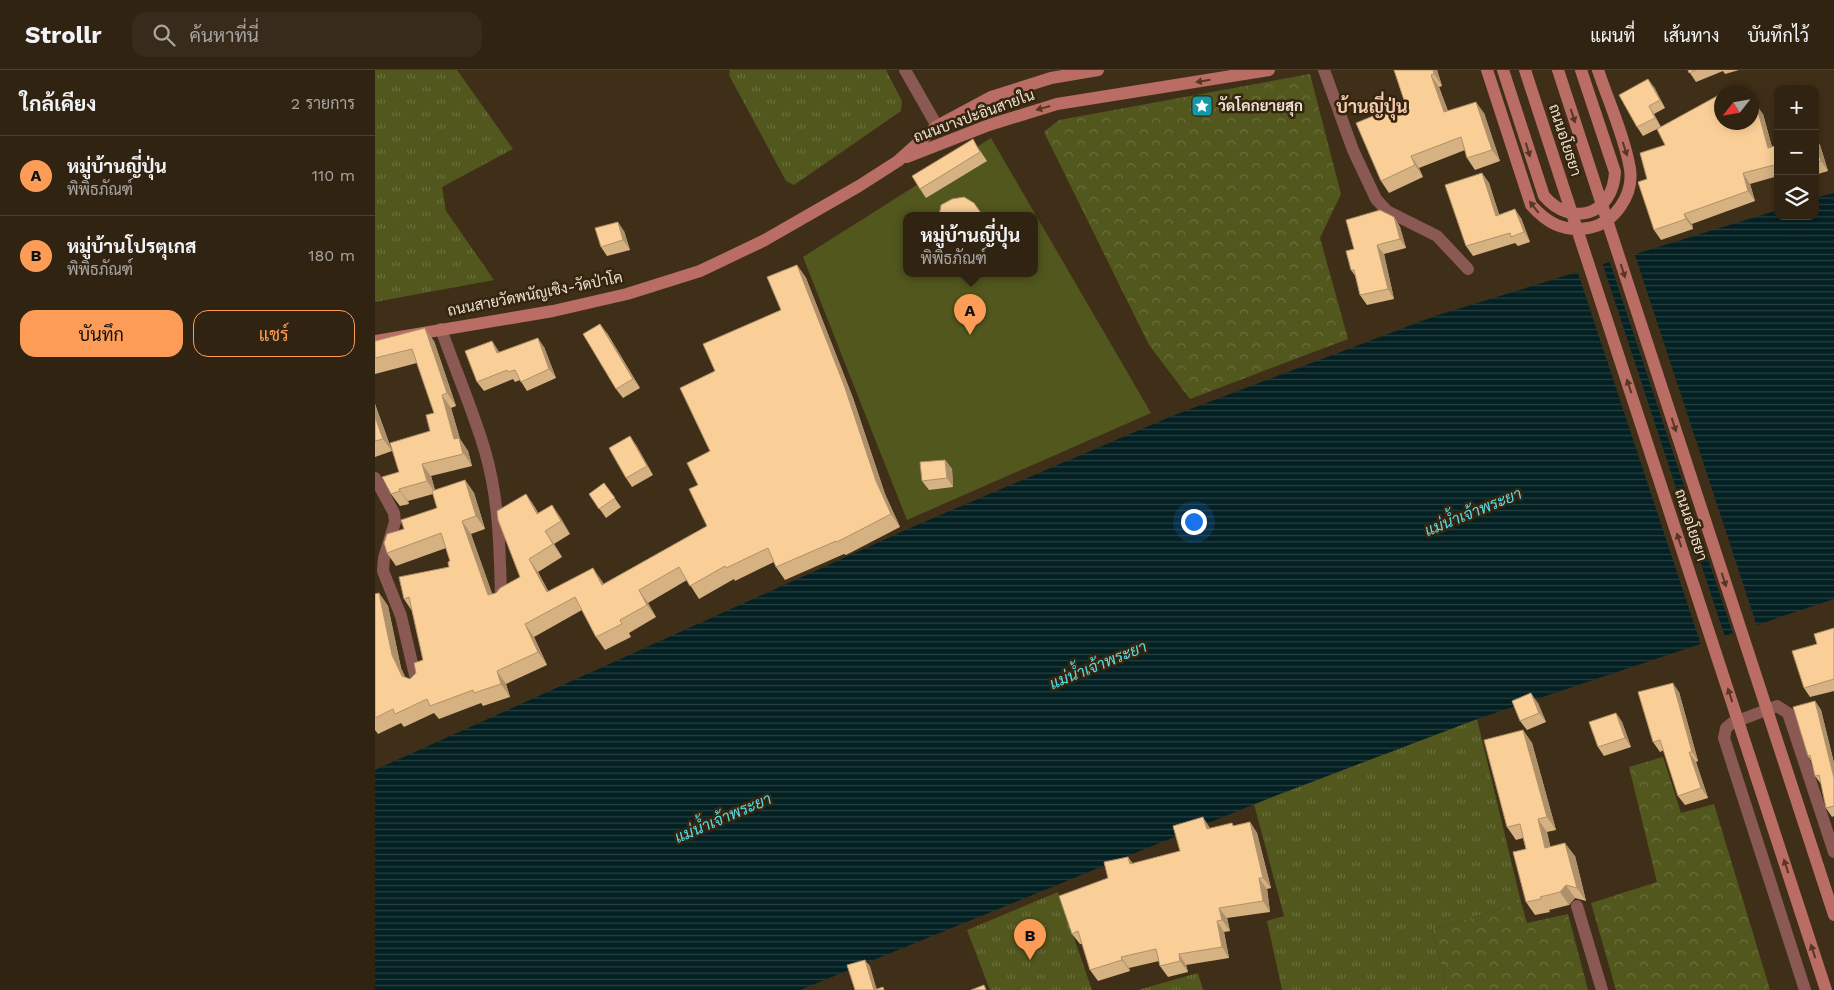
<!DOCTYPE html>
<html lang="th">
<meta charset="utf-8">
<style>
body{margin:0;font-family:"Work Sans",Sarabun,sans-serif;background:#382b1b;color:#f1f3f6}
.controls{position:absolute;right:15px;top:15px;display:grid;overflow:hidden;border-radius:10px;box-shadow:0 2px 12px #0003}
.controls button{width:45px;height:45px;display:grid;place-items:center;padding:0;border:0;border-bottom:1px solid #4b4032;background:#302312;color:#f1f3f6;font:25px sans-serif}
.compass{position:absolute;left:1339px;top:15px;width:45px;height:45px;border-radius:50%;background:#302312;box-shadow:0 2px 12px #0003;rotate:239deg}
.you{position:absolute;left:818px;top:451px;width:18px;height:18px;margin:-12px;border:4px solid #fff;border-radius:50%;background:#1a73e8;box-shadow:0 0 0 8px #1a73e833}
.badge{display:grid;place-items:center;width:32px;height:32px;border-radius:50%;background:#fd9c56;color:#111;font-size:16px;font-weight:700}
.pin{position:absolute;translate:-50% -41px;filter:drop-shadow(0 1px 2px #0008)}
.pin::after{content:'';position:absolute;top:26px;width:18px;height:15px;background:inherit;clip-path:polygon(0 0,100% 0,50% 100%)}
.popup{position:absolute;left:528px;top:142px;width:135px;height:65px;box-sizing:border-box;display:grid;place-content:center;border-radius:10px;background:#302312;filter:drop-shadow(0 1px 4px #0005);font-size:16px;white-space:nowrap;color:#a8a49f}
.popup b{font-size:19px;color:#f1f3f6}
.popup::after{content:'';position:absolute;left:50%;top:100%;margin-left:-10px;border:10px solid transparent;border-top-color:#302312}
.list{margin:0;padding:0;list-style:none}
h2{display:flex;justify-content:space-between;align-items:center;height:65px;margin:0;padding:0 20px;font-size:21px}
h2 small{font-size:16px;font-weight:400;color:#a8a49f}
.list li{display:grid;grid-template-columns:32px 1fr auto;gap:15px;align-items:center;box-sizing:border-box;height:80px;padding:0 20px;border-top:1px solid #4b4032}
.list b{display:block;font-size:19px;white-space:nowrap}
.list p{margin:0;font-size:16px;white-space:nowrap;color:#a8a49f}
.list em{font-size:16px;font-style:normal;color:#a8a49f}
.actions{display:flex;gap:10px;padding:15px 20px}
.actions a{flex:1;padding:11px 0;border:1px solid #fd9c56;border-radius:15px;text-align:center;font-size:18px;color:#fd9c56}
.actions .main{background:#fd9c56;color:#111}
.icon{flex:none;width:28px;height:28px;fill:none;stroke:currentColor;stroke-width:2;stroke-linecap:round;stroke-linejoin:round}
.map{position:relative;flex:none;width:1459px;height:920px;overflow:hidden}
header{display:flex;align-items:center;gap:30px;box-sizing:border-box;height:70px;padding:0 25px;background:#302312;border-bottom:1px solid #4b4032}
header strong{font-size:24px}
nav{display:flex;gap:28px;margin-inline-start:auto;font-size:18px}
.search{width:350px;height:45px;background:#382b1b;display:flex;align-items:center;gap:12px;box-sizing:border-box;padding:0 18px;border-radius:15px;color:#a8a49f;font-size:19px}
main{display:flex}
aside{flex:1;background:#302312}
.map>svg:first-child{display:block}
.grass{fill:url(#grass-tufts)}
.forest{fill:url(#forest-crowns)}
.garden{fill:#52571d;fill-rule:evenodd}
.water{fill:url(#water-rules)}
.pier{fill:#402f18}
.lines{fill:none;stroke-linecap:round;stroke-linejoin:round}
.minor{stroke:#8a5953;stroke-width:12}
.secondary{stroke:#b96d64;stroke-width:12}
.wall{fill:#d6b182}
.shaded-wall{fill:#ae906a}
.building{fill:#f9ce97;stroke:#ae906a}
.oneway{fill:#573724}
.labels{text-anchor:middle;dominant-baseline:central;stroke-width:5;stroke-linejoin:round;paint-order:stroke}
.poi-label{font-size:15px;font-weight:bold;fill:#ece1d4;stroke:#36250e;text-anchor:start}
.street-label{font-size:15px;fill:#ece1d4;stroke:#36250e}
.water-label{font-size:16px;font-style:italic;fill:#55dae8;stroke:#36250e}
.quarter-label{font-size:18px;font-weight:bold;fill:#f5ccb0;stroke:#36250e}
</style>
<header>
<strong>Strollr</strong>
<div class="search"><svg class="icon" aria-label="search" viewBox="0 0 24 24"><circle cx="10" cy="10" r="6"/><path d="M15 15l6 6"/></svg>ค้นหาที่นี่</div>
<nav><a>แผนที่</a><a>เส้นทาง</a><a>บันทึกไว้</a></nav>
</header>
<main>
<aside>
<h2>ใกล้เคียง<small>2 รายการ</small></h2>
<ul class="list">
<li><span class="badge">A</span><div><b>หมู่บ้านญี่ปุ่น</b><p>พิพิธภัณฑ์</p></div><em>110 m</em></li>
<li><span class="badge">B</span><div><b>หมู่บ้านโปรตุเกส</b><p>พิพิธภัณฑ์</p></div><em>180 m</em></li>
</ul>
<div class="actions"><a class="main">บันทึก</a><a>แชร์</a></div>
</aside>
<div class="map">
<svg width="1459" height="920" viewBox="0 0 1459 920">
<defs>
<pattern id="grass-tufts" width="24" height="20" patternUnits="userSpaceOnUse" patternTransform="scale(1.25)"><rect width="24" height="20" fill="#52571d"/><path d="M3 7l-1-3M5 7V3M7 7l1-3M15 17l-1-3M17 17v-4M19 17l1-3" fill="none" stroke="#6b6f3d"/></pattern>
<pattern id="forest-crowns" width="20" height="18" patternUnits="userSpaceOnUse" patternTransform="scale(1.25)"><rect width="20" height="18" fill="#52571d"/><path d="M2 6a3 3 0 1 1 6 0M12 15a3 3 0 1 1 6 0" fill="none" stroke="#6b6f3d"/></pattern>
<pattern id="water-rules" width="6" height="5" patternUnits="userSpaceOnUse" patternTransform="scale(1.25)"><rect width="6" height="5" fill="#032023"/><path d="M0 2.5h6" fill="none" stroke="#284042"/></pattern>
</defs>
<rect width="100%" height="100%" fill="#402f18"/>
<!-- grass -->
<path class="grass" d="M 0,0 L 82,0 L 138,79 L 67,117 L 71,141 L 119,210 L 0,232 Z
M 355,0 L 511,0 L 527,31 L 526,41 L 419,115 L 411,111 L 354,5 Z
M 1102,649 L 1146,832 L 1057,860 L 1073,920 L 907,920 L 892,851 L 909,846 L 879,734 Z
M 683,822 L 717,920 L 615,920 L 592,860 Z
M 823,903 L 828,920 L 763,920 L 819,904 Z"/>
<!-- forest -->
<path class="forest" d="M 935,4 L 966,124 L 945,168 L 973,269 L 815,329 L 774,275 L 669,62 L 684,50 Z
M 1288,687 L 1306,743 L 1339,734 L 1395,920 L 1241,920 L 1216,833 L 1282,812 L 1254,697 Z
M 1146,832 L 1152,853 L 1193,844 L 1213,920 L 1073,920 L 1057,860 Z"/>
<!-- garden -->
<path class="garden" d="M 616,68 L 776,343 L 532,450 L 428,187 ZM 531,146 L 659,146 L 659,204 L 531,204 Z"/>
<!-- water -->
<path class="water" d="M 1459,123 L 1459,529 L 1102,649 L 902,725 L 425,920 L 0,920 L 0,700 L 535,458 L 797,346 L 1060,246 L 1403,140 L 1403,146 L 1440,146 L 1440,128 Z"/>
<!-- pier -->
<path class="pier" d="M 1259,182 L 1382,556 L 1358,564 L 1234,190 Z
M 1227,192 L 1350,567 L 1326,575 L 1202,200 Z"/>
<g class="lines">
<!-- minor -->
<path class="minor" d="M 530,0 L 562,56
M 949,0 L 978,80 L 1001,129 L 1012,141 L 1062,166 L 1093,199
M 66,259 C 80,299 98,340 110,381 C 124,429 125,479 126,529
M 0,408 L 19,443 L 20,452 L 9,488 L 8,501 L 26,546 L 42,614
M 1202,836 L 1227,920
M 1430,920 L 1349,668 L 1351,658 L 1357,653 L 1402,636 L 1413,643 L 1459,782"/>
<!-- secondary -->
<path class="secondary" d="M 1112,0 L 1156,135 C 1172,153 1188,162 1213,158 C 1239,154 1259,125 1255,99 C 1250,68 1233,30 1223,0
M 1128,0 L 1169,126 C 1197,158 1238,145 1240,102 L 1206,0
M 1150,0 L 1451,920
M 1183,0 L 1459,845
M 532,87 L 614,55 L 682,34 L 894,0
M 0,271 L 178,241 L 252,224 L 325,201 L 388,171 L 484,116 L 523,91 L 562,56 L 616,27 L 676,8 L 723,0"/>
</g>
<!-- wall -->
<path class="wall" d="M 1019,0 L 1062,0 L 1067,16 L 1064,17 L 1073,41 L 1109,43 L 1125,91 L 1100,100 L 1092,88 L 1090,80 L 1044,98 L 1048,107 L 1014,123 L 1006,111 L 1030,33 Z
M 1313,0 L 1364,0 L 1350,4 L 1348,1 L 1321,12 Z
M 1279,17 L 1290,38 L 1279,44 L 1286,57 L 1268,66 L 1262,57 Z
M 1344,25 L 1346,29 L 1346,52 L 1388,44 L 1397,77 L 1403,75 L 1403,106 L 1375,114 L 1380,131 L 1317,154 L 1318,159 L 1286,170 L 1279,160 L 1272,109 L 1290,75 Z
M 1440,68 L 1445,75 L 1453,101 L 1440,105 Z
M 604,79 L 612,91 L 551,128 L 545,119 Z
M 1107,103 L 1114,113 L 1124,144 L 1146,148 L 1155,172 L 1143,176 L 1140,173 L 1098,186 L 1091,176 Z
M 1019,147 L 1025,157 L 1031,178 L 1009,184 L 1019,229 L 992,235 L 985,225 L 981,207 L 976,200 L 979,179 Z
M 249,161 L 255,180 L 232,186 L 226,177 Z
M 422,195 L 431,208 L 478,328 L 510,424 L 525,457 L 471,485 L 469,484 L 410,510 L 401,497 L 399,492 L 360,511 L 359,509 L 324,529 L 312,510 L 273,533 L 281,547 L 254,563 L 256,567 L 230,580 L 221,567 L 207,540 L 159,567 L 172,595 L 131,614 L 135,627 L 108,636 L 106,633 L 64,649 L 59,643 L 29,657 L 26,653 L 3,664 L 0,660 L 0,524 L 4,523 L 13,536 L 26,598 L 30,607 L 35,609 L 41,603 L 48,590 L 37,541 L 29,529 L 74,497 L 75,491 L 71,478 L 21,496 L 12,483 L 29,459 L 62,438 L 58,424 L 33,431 L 34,434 L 25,436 L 16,424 L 24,402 L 55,361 L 59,343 L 42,293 L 0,304 L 0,271 L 59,271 L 81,336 L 76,338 L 85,369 L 93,381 L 97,396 L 56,406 L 60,420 L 90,410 L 99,423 L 110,459 L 96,464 L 117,524 L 121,523 L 145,507 L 151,424 L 163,443 L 177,435 L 195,464 L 179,474 L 187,487 L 163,502 L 173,521 L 227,511 L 228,514 L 332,456 L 323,415 L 335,381 L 340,301 L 406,240 Z
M 593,204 L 607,204 L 607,206 Z
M 232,263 L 265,318 L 248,328 L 241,319 Z
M 117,271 L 124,282 L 169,277 L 181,308 L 152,321 L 145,310 L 140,312 L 138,309 L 109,321 L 102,312 Z
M 0,334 L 17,381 L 0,387 Z
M 261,375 L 278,405 L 257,417 L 251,408 Z
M 570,390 L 577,399 L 578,417 L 554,420 L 547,411 Z
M 229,413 L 246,437 L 231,448 L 214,424 Z
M 1459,558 L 1459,621 L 1435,627 L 1429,618 L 1442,574 Z
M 1304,622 L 1323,691 L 1321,692 L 1333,728 L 1310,735 L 1303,726 L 1289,680 L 1285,682 L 1278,672 Z
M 1440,631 L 1446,640 L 1459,693 L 1459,746 L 1457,747 L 1451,738 L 1446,714 L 1440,706 L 1437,692 L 1433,686 Z
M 1163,633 L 1171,652 L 1152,660 L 1145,651 Z
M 1241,643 L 1247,652 L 1256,677 L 1229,686 L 1223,677 Z
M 1148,660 L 1157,673 L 1181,760 L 1172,762 L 1175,777 L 1200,786 L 1211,831 L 1200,828 L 1194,835 L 1174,840 L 1175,842 L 1160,845 L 1151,832 L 1151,779 L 1148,768 L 1141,770 L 1132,757 Z
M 875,752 L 882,763 L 896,818 L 892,819 L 895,842 L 852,848 L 855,861 L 849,862 L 854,888 L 811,895 L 813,902 L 793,907 L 785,896 L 784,891 L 754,898 L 755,901 L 723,911 L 715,900 L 707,874 L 705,874 L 697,864 L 733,808 L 753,787 L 758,794 L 805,781 L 836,758 L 857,753 L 859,756 Z"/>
<!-- shaded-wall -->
<path class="shaded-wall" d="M 1058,0 L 1062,0 L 1067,16 L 1059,4 Z
M 1056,5 L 1064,17 L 1077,53 L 1069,42 Z
M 1273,9 L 1279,17 L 1290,38 L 1285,30 Z
M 1101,32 L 1109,43 L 1125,91 L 1117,80 Z
M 1381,34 L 1388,44 L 1400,88 L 1393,78 Z
M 1274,36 L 1279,44 L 1286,57 L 1280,48 Z
M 1440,68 L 1445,75 L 1453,101 L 1446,91 L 1440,72 Z
M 1036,86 L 1044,98 L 1048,107 L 1040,95 Z
M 1107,103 L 1114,113 L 1127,155 L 1121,146 Z
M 1368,103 L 1375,114 L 1380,131 L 1373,121 Z
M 1140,139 L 1146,148 L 1155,172 L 1149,162 Z
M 1309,144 L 1317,154 L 1318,159 L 1311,149 Z
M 1019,147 L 1025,157 L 1031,178 L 1025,169 Z
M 243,152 L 249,161 L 255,180 L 248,170 Z
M 1002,175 L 1009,184 L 1019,229 L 1013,219 Z
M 422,195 L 431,208 L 478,328 L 510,424 L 525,457 L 516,444 L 501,411 Z
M 225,254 L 232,263 L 265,318 L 258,309 Z
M 50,258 L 59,271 L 81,336 L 72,323 Z
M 163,268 L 169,277 L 181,308 L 174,299 Z
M 117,271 L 123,280 L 128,293 L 122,283 Z
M 67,325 L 76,338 L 85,369 L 93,381 L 97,396 L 79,369 Z
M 0,334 L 17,381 L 8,369 L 0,347 Z
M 255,366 L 261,375 L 278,405 L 272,396 Z
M 570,390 L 577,399 L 578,417 L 572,408 Z
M 47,394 L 56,406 L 61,424 L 52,411 Z
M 90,410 L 99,423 L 110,459 L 101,446 Z
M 24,419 L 33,431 L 34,434 L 25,421 Z
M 151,424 L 160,437 L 171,457 L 162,444 Z
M 177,435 L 186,448 L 195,464 L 186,451 Z
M 87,451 L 96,464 L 122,537 L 113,525 Z
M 170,461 L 179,474 L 187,487 L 178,474 Z
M 154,489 L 163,502 L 181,535 L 172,522 Z
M 218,498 L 227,511 L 236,528 L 227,515 Z
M 264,520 L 273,533 L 281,547 L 272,535 Z
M 4,523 L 13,536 L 26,598 L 36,619 L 27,606 L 17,585 Z
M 150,554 L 159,567 L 172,595 L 163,582 Z
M 122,601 L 131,614 L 135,627 L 126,614 Z
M 1298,613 L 1304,622 L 1323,691 L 1317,682 Z
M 1156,623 L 1163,633 L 1171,652 L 1164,643 Z
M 1440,631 L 1446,640 L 1459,693 L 1459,708 Z
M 1241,643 L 1247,652 L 1256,677 L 1250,668 Z
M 1148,660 L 1157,673 L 1181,760 L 1172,747 Z
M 1314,682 L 1321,692 L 1333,728 L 1326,718 Z
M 828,747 L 835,758 L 839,770 L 832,759 Z
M 1163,749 L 1172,762 L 1179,791 L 1170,778 Z
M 875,752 L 882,763 L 896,818 L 888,808 Z
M 1190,773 L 1200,786 L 1211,831 L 1202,818 Z
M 753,787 L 761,798 L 755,794 Z
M 884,808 L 892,819 L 895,842 L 888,831 Z
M 1191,815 L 1200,828 L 1194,835 L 1185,822 Z
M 844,838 L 852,848 L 855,861 L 847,850 Z
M 842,851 L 849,862 L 854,888 L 847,877 Z
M 804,884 L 811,895 L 813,902 L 805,891 Z
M 746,887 L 754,898 L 755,901 L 747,890 Z
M 490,890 L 495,896 L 502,920 L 499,920 Z"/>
<!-- building -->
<path class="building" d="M 1019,0 L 1058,0 L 1059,4 L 1056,5 L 1069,42 L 1101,32 L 1117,80 L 1092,88 L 1086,67 L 1036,86 L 1040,95 L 1006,111 L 981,53 L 1030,33 Z
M 1313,0 L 1321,0 L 1314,3 Z
M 1273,9 L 1285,30 L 1274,36 L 1280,48 L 1262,57 L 1244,25 Z
M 1344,25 L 1346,33 L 1346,52 L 1376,52 L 1376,35 L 1381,34 L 1393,78 L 1403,75 L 1403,94 L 1368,103 L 1373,121 L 1309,144 L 1311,149 L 1279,160 L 1263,112 L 1272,109 L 1265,83 L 1290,75 L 1282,59 Z
M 598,69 L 605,82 L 545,119 L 537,106 Z
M 1440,72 L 1446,91 L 1440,93 Z
M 1107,103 L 1121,146 L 1140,139 L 1149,162 L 1136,167 L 1135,163 L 1091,176 L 1070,115 Z
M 589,127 L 599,133 L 606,143 L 605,146 L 564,146 L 566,135 L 577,129 Z
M 1005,140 L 1019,147 L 1025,169 L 1002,175 L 1013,219 L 985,225 L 979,200 L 976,200 L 971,181 L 979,179 L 971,150 Z
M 243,152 L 248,170 L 226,177 L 220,158 Z
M 422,195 L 469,315 L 501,411 L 516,444 L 462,472 L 461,471 L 401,497 L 393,478 L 351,498 L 350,496 L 315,516 L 304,497 L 264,520 L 272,535 L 245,550 L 247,554 L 221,567 L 200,527 L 150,554 L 163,582 L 122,601 L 126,614 L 99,623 L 98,620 L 55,636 L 52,629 L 20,644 L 18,639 L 0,648 L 0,524 L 4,523 L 17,585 L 27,606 L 35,609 L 41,603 L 39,593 L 48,590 L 34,527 L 29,529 L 24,507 L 74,497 L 73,492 L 75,491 L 66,463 L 12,483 L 9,473 L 12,464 L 29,459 L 26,450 L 62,438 L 57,421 L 90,410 L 101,446 L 87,451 L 113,525 L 121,523 L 125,518 L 145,507 L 123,450 L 122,441 L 151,424 L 162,444 L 177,435 L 186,451 L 170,461 L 178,474 L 154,489 L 172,522 L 218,498 L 227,515 L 332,456 L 314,419 L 323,415 L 312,393 L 335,381 L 305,318 L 340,301 L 328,274 L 406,240 L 392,207 Z
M 225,254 L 258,309 L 241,319 L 208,264 Z
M 50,258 L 72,323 L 67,325 L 79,369 L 84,368 L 88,384 L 47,394 L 52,411 L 24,419 L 25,421 L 16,424 L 7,407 L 24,402 L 15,373 L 55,361 L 51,345 L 59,343 L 37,279 L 0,288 L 0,271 Z
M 163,268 L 174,299 L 146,312 L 140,300 L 133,302 L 132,300 L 102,312 L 90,281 L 117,271 L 122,283 Z
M 0,347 L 8,369 L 0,371 Z
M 255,366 L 272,396 L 251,408 L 234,378 Z
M 570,390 L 572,408 L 547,411 L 545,392 Z
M 229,413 L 240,428 L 224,439 L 214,424 Z
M 1459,558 L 1459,609 L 1429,618 L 1417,581 L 1442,574 L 1439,564 Z
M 1298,613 L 1317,682 L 1314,682 L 1326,718 L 1303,726 L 1285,670 L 1278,672 L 1263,622 Z
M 1156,623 L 1164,643 L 1145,651 L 1137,631 Z
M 1440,631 L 1459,708 L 1459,736 L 1451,738 L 1444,705 L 1440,706 L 1435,685 L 1433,686 L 1418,637 Z
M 1241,643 L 1250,668 L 1223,677 L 1214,652 Z
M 1148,660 L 1172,747 L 1163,749 L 1170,778 L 1190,773 L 1202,818 L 1191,815 L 1185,822 L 1165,827 L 1166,829 L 1151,832 L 1138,782 L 1151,779 L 1145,754 L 1132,757 L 1109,670 Z
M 828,747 L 832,759 L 857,753 L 858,756 L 875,752 L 888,808 L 884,808 L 888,831 L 844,838 L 847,850 L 842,851 L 847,877 L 804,884 L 805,891 L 785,896 L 781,879 L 746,887 L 747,890 L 715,900 L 703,861 L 697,864 L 684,826 L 733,808 L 729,792 L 753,787 L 755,794 L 805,781 L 798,756 Z
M 490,890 L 499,920 L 508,917 L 509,920 L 480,920 L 472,895 Z
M 609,915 L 611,920 L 596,920 Z"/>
<!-- one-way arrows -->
<defs><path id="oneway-solid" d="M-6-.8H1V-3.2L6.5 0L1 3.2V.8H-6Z" transform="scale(1.25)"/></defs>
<g class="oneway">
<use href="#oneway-solid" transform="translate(828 11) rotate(171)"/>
<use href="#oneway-solid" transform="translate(668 38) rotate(164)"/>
<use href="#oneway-solid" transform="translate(1198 46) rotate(72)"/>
<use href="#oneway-solid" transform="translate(1250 79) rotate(72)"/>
<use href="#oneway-solid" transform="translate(1153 80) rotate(73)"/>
<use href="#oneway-solid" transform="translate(1159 137) rotate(-128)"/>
<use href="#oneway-solid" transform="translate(1248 201) rotate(72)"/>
<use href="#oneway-solid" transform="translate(1254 316) rotate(-108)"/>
<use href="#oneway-solid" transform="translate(1299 355) rotate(72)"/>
<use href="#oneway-solid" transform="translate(1304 470) rotate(-108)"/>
<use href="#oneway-solid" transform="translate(1349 510) rotate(72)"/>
<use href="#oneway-solid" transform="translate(1355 625) rotate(-108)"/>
<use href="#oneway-solid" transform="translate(1411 796) rotate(-108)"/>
<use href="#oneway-solid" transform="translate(1438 881) rotate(-108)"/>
</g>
<!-- icons -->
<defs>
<g id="sight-square" transform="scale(1.125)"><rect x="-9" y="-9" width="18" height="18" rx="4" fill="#0f9aa8" stroke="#36250e"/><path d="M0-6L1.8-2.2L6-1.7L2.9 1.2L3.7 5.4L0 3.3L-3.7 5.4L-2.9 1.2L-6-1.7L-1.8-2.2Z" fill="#fff"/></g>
</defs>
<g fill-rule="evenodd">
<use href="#sight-square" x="827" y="36"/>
</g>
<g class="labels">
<!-- poi labels -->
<g class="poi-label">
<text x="843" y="36">วัดโคกยายสุก</text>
</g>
<!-- street labels -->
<g class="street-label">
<text transform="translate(599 46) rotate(-20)">ถนนบางปะอินสายใน</text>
<text transform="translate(1190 70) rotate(72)">ถนนอโยธยา</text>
<text transform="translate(160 224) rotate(-11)">ถนนสายวัดพนัญเชิง-วัดป่าโค</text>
<text transform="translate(1316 455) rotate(72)">ถนนอโยธยา</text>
</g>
<!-- water labels -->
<g class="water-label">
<text transform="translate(1098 442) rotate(-22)">แม่น้ำเจ้าพระยา</text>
<text transform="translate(723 595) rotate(-22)">แม่น้ำเจ้าพระยา</text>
<text transform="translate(348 748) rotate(-23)">แม่น้ำเจ้าพระยา</text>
</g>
<!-- quarter labels -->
<g class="quarter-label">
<text x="997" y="36">บ้านญี่ปุ่น</text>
</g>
</g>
</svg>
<div class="controls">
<button>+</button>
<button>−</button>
<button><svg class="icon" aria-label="layers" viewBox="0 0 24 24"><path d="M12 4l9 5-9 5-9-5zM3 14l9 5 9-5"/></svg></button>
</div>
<svg class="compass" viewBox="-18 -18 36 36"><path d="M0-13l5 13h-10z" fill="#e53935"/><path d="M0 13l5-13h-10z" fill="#a8a49f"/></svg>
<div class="you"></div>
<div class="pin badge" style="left:595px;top:265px">A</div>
<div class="popup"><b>หมู่บ้านญี่ปุ่น</b>พิพิธภัณฑ์</div>
<div class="pin badge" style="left:655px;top:890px">B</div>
</div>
</main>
